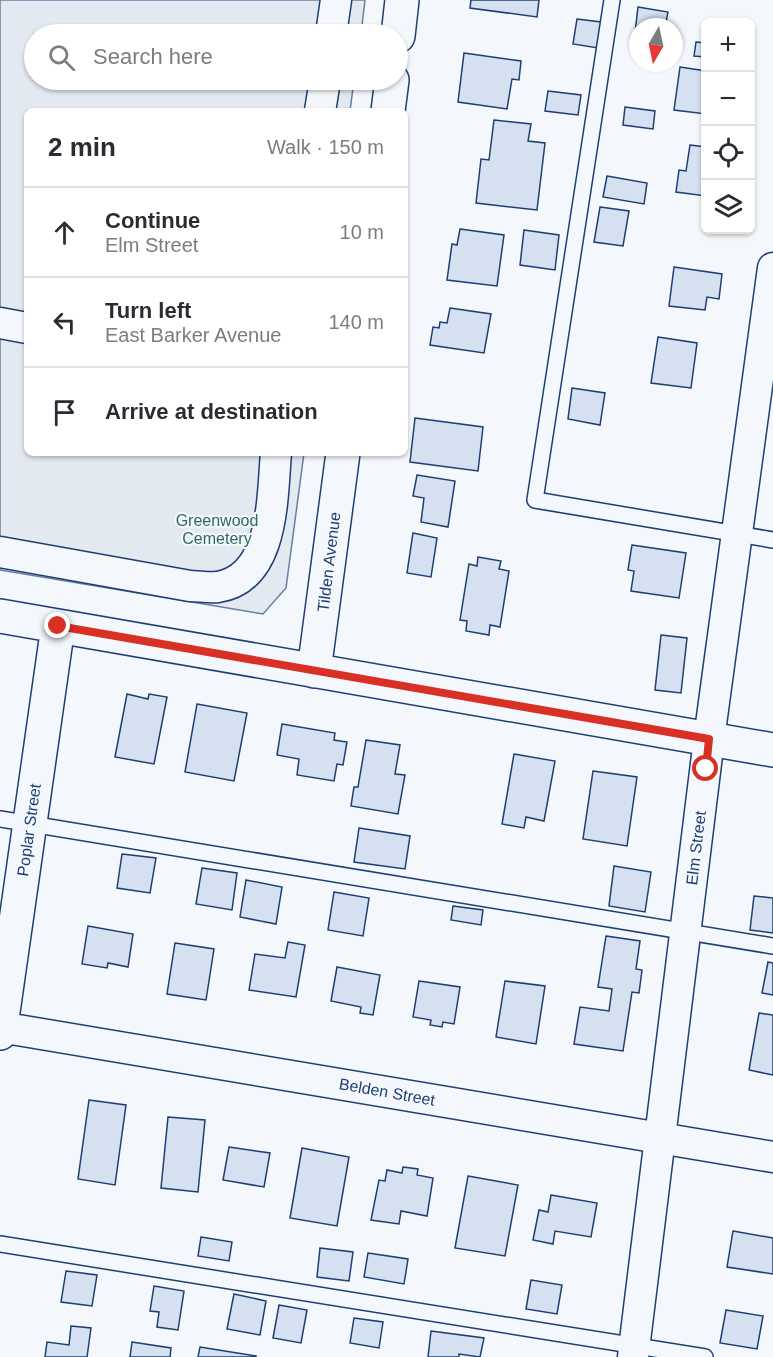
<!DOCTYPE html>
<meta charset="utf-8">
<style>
body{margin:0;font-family:Helvetica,sans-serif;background:#f2f2f3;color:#2b2b33}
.controls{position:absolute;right:18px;top:18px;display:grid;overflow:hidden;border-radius:9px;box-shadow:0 2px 4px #0004}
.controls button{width:54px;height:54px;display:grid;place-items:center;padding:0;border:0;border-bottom:2px solid #e1e1e2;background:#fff;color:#2b2b33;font:30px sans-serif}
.compass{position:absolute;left:629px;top:18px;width:54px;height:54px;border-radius:50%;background:#fff;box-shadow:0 2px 4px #0004;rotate:189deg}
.stop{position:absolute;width:18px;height:18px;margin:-14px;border:4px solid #d93025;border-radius:50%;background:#fff}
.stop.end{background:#d93025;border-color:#fff;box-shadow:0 2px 6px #0008}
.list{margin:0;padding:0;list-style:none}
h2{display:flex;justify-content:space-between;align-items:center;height:78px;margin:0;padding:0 24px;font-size:26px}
h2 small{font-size:20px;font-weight:400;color:#7c7c81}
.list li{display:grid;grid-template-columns:39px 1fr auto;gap:18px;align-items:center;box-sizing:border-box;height:90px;padding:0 24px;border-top:2px solid #e1e1e2}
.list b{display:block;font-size:22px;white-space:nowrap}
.list p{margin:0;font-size:20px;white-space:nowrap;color:#7c7c81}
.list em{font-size:20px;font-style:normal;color:#7c7c81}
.icon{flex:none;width:33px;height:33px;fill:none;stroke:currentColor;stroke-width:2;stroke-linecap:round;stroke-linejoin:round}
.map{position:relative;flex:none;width:773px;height:1357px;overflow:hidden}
.search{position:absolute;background:#fff;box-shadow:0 2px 4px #0004;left:24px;top:24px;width:384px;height:66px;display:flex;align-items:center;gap:15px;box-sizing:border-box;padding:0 21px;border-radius:33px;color:#7c7c81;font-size:22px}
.panel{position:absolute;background:#fff;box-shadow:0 2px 4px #0004;left:24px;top:108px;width:384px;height:348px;border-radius:9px}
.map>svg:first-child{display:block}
.green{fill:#e3e9f0;stroke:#687fa3;stroke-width:1.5}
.building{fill:#d5e0f0;stroke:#1d3f73;stroke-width:1.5}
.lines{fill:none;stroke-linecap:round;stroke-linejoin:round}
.lane-casing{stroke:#1d3f73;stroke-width:18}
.street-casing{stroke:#1d3f73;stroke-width:33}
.secondary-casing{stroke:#1d3f73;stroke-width:36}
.lane{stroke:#f4f7fb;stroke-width:15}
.street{stroke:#f4f7fb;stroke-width:30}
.secondary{stroke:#f4f7fb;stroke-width:33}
.route{stroke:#d93025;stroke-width:8}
.labels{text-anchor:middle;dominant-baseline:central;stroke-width:4.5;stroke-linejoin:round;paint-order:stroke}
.park-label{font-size:16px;fill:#2c6c60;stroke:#f4f7fb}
.street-label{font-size:16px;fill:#1d3f73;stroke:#f4f7fb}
</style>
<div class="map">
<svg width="773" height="1357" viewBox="0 0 773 1357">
<rect width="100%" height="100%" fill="#f4f7fb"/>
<!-- green -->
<path class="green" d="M 0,0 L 365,0 L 361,34 L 34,34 L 34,80 L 354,80 L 350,111 L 27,111 L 27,453 L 304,453 L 286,588 L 263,614 L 0,570 Z"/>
<!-- building -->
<path class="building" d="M 471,0 L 539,0 L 537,17 L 470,8 Z
M 638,7 L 668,12 L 665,27 L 638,27 L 638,41 L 634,41 Z
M 577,19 L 601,22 L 598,48 L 573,44 Z
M 696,42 L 706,43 L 706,57 L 694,56 Z
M 464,53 L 521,61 L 519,80 L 512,79 L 507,109 L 458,102 Z
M 680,67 L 706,71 L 706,114 L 674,110 Z
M 548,91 L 581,95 L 578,115 L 545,111 Z
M 625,107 L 655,111 L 653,129 L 623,125 Z
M 494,120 L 531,124 L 528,141 L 545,143 L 537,210 L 476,203 L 481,159 L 489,160 Z
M 690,145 L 706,147 L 706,196 L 676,192 L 679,170 L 686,171 Z
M 607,176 L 647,183 L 644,204 L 603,197 Z
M 600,207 L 629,211 L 623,246 L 594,242 Z
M 460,229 L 504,235 L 497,286 L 447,280 L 452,244 L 457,245 Z
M 524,230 L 559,235 L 555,270 L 520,265 Z
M 674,267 L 722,274 L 719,299 L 707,297 L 705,310 L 669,306 Z
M 450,308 L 491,314 L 484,353 L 430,345 L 433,327 L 439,328 L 440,322 L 447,323 Z
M 658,337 L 697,343 L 691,388 L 651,383 Z
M 572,388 L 605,393 L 600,425 L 568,419 Z
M 415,418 L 483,427 L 478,471 L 410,462 Z
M 417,475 L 455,481 L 448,527 L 421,522 L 424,498 L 413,496 Z
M 413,533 L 437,538 L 431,577 L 407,573 Z
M 632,545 L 686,553 L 679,598 L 631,591 L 634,571 L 628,570 Z
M 478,557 L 501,561 L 499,569 L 509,571 L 500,627 L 490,625 L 489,635 L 466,631 L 467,621 L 460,620 L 469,564 L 477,566 Z
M 661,635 L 687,638 L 681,693 L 655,690 Z
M 127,694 L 148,699 L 149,694 L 167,697 L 154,764 L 115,757 Z
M 197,704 L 247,713 L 234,781 L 185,772 Z
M 282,724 L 335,733 L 334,740 L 347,742 L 343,765 L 337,764 L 334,781 L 297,775 L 299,759 L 277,755 Z
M 366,740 L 400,745 L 395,774 L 405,775 L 398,814 L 351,806 L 354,787 L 358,787 Z
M 514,754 L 555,761 L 544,821 L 526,817 L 524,828 L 502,824 Z
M 593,771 L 637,777 L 627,846 L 583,839 Z
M 359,828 L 410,836 L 405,869 L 354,862 Z
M 122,854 L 156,858 L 150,893 L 117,888 Z
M 614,866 L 651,872 L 645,912 L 609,906 Z
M 202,868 L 237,873 L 232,910 L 196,904 Z
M 246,880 L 282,887 L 276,924 L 240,917 Z
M 334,892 L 369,898 L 363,936 L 328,930 Z
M 754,896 L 773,898 L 773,933 L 750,930 Z
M 453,906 L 483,910 L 481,925 L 451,920 Z
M 88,926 L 133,934 L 128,967 L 108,963 L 107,968 L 82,964 Z
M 606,936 L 640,941 L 636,969 L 642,970 L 639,993 L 632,992 L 623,1051 L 574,1044 L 580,1007 L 609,1011 L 612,989 L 598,987 Z
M 288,942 L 305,945 L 296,997 L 249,990 L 255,954 L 285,958 Z
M 175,943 L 214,949 L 206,1000 L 167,994 Z
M 768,962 L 773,963 L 773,995 L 762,993 Z
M 337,967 L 380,975 L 373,1015 L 360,1013 L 361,1007 L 331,1001 Z
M 419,981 L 460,987 L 454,1024 L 443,1022 L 442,1027 L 430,1025 L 431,1020 L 413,1017 Z
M 505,981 L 545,986 L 536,1044 L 496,1037 Z
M 759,1013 L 773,1015 L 773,1075 L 749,1070 Z
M 89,1100 L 126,1105 L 115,1185 L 78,1179 Z
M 168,1117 L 205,1120 L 198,1192 L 161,1188 Z
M 229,1147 L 270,1153 L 264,1187 L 223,1180 Z
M 302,1148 L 349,1157 L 337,1226 L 290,1218 Z
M 403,1167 L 418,1169 L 417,1175 L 433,1178 L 427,1216 L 401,1211 L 399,1224 L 371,1220 L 379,1180 L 385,1181 L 387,1170 L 402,1173 Z
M 468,1176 L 518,1185 L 505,1256 L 455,1248 Z
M 551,1195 L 597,1203 L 591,1237 L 555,1231 L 553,1244 L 533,1240 L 539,1210 L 548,1212 Z
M 733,1231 L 773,1238 L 773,1274 L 727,1267 Z
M 201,1237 L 232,1242 L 229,1261 L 198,1256 Z
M 320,1248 L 353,1252 L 349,1281 L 317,1277 Z
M 368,1253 L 408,1259 L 404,1284 L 364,1277 Z
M 66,1271 L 97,1275 L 92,1306 L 61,1302 Z
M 531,1280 L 562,1285 L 557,1314 L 526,1309 Z
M 154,1286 L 184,1291 L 178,1330 L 157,1327 L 159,1312 L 150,1311 Z
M 234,1294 L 266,1301 L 260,1335 L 227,1329 Z
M 279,1305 L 307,1310 L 301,1343 L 273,1338 Z
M 726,1310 L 763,1316 L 757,1349 L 720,1343 Z
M 354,1318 L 383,1322 L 379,1348 L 350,1343 Z
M 71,1326 L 91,1328 L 87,1357 L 45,1357 L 47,1342 L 69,1345 Z
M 431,1331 L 484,1338 L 480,1357 L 459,1354 L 459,1357 L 428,1357 Z
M 132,1342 L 171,1348 L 170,1357 L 130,1357 Z
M 200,1347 L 256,1356 L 256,1357 L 198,1357 Z"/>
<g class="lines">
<!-- lane casing -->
<g class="lane-casing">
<path id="lane" d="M 612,0 L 535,500 L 773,540
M 0,819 L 773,946
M 0,1244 L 705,1357"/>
</g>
<!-- street casing -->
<g class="street-casing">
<path id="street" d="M 331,34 L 336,0
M 320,111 L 325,80
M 0,323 L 27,328
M 0,552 L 190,586 C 198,586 209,588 218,587 C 275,578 272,496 276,453
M 0,1027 L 773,1157
M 633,1357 L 709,739 L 773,268"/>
</g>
<!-- secondary casing -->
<g class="secondary-casing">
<path id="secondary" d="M 398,36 L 402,0
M 388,111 L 392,80
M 0,616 L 773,750
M 314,671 L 343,453
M 0,1033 L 58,626"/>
</g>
<!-- lane -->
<use href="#lane" class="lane"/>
<!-- street -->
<use href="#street" class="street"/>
<!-- secondary -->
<use href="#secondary" class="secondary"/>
</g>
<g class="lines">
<!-- route -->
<path class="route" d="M 58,626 L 709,739 L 706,769"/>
</g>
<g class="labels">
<!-- park labels -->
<g class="park-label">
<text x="217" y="520">Greenwood<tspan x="217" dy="18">Cemetery</tspan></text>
</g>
<!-- street labels -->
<g class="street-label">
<text transform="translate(329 562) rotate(-83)">Tilden Avenue</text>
<text transform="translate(29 830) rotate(-82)">Poplar Street</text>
<text transform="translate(696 848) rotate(-83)">Elm Street</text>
<text transform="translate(387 1092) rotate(10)">Belden Street</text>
</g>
</g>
</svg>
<div class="controls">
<button>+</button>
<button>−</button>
<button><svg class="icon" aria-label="locate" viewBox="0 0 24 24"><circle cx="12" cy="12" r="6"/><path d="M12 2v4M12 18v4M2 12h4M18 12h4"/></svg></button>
<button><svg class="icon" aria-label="layers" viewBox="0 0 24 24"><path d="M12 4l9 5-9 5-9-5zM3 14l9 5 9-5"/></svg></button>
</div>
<svg class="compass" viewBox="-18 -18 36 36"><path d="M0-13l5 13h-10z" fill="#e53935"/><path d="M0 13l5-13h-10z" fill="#7c7c81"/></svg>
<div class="stop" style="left:706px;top:769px"></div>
<div class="stop end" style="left:58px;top:626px"></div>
<div class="search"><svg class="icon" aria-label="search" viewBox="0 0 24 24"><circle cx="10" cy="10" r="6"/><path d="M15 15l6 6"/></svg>Search here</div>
<section class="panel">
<h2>2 min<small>Walk · 150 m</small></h2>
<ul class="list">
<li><svg class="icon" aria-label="ahead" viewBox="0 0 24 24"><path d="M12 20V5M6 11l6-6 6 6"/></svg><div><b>Continue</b><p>Elm Street</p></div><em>10 m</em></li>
<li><svg class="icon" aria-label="left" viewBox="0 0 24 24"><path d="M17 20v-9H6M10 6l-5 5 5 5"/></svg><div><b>Turn left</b><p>East Barker Avenue</p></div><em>140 m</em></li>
<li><svg class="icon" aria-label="arrive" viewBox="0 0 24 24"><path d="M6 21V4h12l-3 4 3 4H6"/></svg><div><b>Arrive at destination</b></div></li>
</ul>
</section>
</div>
